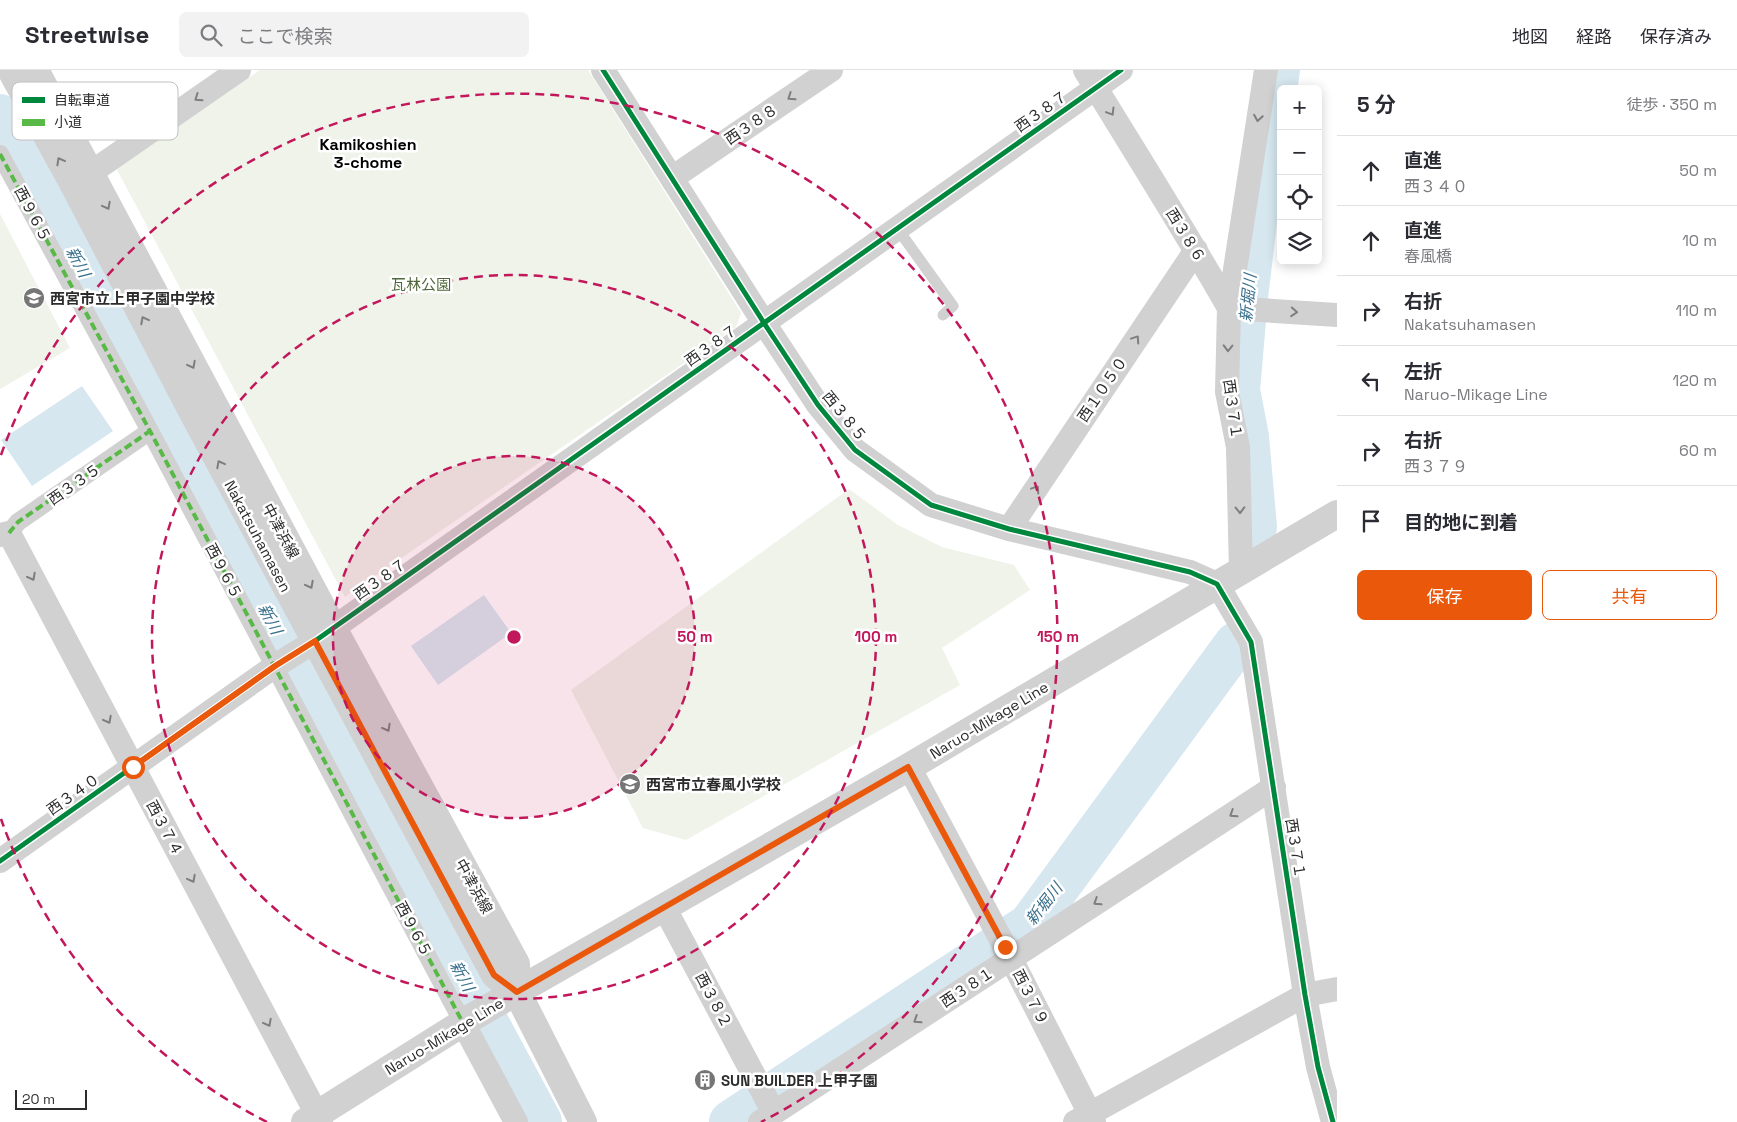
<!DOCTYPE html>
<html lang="ja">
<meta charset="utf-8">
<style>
body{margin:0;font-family:"Space Grotesk","Noto Sans JP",sans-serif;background:#f2f2f3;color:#2b2b33}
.controls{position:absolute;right:15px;top:15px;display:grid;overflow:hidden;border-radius:8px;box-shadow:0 2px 12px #0003}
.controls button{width:45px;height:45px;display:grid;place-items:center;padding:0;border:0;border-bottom:1px solid #e1e1e2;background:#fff;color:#2b2b33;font:25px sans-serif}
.scale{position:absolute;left:15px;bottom:12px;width:72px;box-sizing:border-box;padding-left:5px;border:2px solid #2c2c2c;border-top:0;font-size:14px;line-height:18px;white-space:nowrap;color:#2c2c2c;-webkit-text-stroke:4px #fff;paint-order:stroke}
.stop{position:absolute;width:15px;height:15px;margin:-11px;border:4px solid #ea580c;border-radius:50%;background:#fff}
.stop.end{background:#ea580c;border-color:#fff;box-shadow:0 1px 5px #0008}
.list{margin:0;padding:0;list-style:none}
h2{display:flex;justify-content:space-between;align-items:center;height:65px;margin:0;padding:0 20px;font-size:21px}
h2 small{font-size:16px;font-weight:400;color:#7c7c81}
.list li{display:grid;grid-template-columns:32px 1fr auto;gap:15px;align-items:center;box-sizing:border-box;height:70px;padding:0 20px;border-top:1px solid #e1e1e2}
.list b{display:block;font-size:19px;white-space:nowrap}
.list p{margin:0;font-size:16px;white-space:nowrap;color:#7c7c81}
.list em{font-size:16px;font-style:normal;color:#7c7c81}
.actions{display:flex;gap:10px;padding:15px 20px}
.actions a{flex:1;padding:11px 0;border:1px solid #ea580c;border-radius:8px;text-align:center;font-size:18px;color:#ea580c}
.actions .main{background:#ea580c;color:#fff}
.icon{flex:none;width:28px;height:28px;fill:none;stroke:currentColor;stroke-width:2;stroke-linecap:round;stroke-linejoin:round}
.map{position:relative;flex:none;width:1337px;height:1052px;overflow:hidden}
header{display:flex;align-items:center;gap:30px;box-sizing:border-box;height:70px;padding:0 25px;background:#fff;border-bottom:1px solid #e1e1e2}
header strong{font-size:24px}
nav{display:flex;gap:28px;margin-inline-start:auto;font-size:18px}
.search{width:350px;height:45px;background:#f2f2f3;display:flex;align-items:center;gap:12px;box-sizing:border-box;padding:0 18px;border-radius:8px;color:#7c7c81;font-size:19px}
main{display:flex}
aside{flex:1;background:#fff}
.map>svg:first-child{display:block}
.green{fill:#eff3ea}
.water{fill:#d6e7f0}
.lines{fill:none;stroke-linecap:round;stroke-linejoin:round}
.river{stroke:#d6e7f0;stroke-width:44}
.service{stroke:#d1d1d1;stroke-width:11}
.pedestrian{stroke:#d1d1d1;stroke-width:18}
.minor{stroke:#d1d1d1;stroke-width:24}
.tertiary{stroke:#d1d1d1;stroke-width:28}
.quiet{stroke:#58b947;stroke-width:4;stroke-dasharray:8 4;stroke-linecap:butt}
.cycleway-casing{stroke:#fff;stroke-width:8}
.cycleway{stroke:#00873e;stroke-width:5}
.oneway{stroke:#7e7e7e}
.route{stroke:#ea580c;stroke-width:6}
.ring{fill:none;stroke:#c2185b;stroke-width:2.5;stroke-dasharray:9 6}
.labels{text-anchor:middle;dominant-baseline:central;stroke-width:5;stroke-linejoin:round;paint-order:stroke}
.street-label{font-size:15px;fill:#2c2c2c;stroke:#fff}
.park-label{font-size:15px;fill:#506739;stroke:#fff}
.poi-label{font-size:15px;font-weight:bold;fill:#2c2c2c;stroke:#fff;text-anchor:start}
.neighbourhood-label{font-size:16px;font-weight:bold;fill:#000;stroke:#fff}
.water-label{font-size:16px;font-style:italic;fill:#3a708d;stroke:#fff}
.key{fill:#fff;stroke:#c0c0c0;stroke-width:1}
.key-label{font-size:14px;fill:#2c2c2c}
.centre{fill:#c2185b;stroke:#fff;stroke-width:2.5}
.ring-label{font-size:15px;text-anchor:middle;font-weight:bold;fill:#c2185b;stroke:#fff;stroke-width:5;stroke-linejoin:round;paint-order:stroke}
</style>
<header>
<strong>Streetwise</strong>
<div class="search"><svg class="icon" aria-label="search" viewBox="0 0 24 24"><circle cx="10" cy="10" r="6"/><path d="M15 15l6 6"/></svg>ここで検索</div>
<nav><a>地図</a><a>経路</a><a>保存済み</a></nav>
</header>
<main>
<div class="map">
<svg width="1337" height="1052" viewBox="0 0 1337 1052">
<rect width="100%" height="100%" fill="#fff"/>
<!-- green -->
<path class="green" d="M 260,0 L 588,0 L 741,243 L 736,257 L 345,527 L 115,96 Z
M 0,144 L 70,278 L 0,319 Z
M 849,419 L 898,455 L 942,477 L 1014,495 L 1030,520 L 942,578 L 960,615 L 686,770 L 643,758 L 571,620 Z"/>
<!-- water -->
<path class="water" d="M 82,316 L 113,361 L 32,416 L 1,370 Z
M 484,525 L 511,563 L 438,615 L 411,576 Z"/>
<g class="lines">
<!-- river -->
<path class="river" d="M 0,46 L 540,1052
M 1255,457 L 1247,367 L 1238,320 L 1246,227 L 1257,135 L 1278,0
M 731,1052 L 1030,855 L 1236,574"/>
<!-- service -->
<path class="service" d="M 897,158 L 953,236 L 943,245"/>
<!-- pedestrian -->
<path class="pedestrian" d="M 0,84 L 150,361 L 463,953
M 9,463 L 18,452 L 150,361"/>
<!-- minor -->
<path class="minor" d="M 603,0 L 764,253 L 818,335 L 855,380 L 931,435 L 1009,459 L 1190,502 L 1217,514 L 1251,572 L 1305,925 L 1318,997 L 1333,1052
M 1085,0 C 1133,79 1183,157 1229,238 L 1337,245
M 672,108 L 831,0
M 76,113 L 239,0
M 1009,459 L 1196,180
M 0,465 L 9,463 L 321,1052
M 1241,502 L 1238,377 L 1227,322 L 1229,238 L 1266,0
M 909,697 L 1005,877 L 1094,1052
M 0,791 L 275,596 L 315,571 L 1121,0
M 664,837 L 774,1043
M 463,953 L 516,1052
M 760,1052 L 1274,717
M 1075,1052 L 1305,925 L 1337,919"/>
<!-- tertiary -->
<path class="tertiary" d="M 11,0 L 74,115 L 191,339 L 495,905 L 517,922 L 583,1052
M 35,0 L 333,558 L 516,894 L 517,922
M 305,1052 L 469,949 L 909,697 L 1337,444"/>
<!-- quiet -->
<path class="quiet" d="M 0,84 L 150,361 L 463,953
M 9,463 L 18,452 L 150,361"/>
<!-- cycleway casing -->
<g class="cycleway-casing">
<path id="cycleway" d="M 603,0 L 764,253 L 818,335 L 855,380 L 931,435 L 1009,459 L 1190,502 L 1217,514 L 1251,572 L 1305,925 L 1318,997 L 1333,1052
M 0,791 L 275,596 L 315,571 L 1121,0"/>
</g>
<!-- cycleway -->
<use href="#cycleway" class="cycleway"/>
</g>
<!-- one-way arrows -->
<defs><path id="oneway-chevron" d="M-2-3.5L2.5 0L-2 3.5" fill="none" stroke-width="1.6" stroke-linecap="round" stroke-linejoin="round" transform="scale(1.25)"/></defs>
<g class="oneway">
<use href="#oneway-chevron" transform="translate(791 27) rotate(146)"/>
<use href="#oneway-chevron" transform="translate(198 28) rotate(145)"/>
<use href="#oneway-chevron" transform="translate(1111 42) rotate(59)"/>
<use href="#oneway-chevron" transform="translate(1258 48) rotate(99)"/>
<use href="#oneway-chevron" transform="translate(60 91) rotate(-119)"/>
<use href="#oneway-chevron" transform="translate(107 136) rotate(62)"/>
<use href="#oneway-chevron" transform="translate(1294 242) rotate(4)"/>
<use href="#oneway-chevron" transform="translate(144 250) rotate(-118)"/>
<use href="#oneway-chevron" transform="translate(1136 269) rotate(-56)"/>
<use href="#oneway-chevron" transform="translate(1228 278) rotate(91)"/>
<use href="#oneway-chevron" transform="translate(192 295) rotate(62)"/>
<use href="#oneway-chevron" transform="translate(220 394) rotate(-118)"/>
<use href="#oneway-chevron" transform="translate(1036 419) rotate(-56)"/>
<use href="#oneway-chevron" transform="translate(1240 440) rotate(89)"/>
<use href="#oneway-chevron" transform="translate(32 507) rotate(62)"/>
<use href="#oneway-chevron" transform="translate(310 515) rotate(62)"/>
<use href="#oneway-chevron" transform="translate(108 650) rotate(62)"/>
<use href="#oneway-chevron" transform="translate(387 658) rotate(61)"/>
<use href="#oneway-chevron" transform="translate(1233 744) rotate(147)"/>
<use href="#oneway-chevron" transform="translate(192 809) rotate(62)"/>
<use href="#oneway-chevron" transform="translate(1097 832) rotate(147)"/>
<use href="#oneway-chevron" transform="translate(917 950) rotate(147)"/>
<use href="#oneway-chevron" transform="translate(268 953) rotate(62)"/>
</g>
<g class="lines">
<!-- route -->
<path class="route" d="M 133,697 L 275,596 L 315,571 L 494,905 L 517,922 L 908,697 L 1005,877"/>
</g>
<!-- distance rings -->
<circle cx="514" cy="567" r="181" fill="#c2185b" fill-opacity=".12"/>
<g class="ring">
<circle cx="514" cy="567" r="181"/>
<circle cx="514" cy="567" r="362"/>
<path d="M267 1052A544 544 0 0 1 1 749M1 385A544 544 0 1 1 761 1052"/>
</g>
<!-- icons -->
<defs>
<g id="school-disc" transform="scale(1.125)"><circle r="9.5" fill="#767676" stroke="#fff"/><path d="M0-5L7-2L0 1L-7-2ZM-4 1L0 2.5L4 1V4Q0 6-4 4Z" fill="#fff"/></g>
<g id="building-disc" transform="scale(1.125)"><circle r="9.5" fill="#767676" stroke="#fff"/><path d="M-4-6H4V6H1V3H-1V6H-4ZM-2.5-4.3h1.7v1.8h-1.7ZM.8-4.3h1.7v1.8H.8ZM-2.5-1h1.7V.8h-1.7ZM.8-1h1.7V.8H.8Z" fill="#fff"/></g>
</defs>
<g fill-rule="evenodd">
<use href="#school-disc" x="34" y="228"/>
<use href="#school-disc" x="630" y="714"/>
<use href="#building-disc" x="705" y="1010"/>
</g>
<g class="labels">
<!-- street labels -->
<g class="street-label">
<text transform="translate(1041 41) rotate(-35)">西３８７</text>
<text transform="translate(751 54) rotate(-34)">西３８８</text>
<text transform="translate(33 144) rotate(62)">西９６５</text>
<text transform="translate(1186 165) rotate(58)">西３８６</text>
<text transform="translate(711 275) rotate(-35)">西３８７</text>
<text transform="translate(1102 319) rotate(-56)">西１０５０</text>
<text transform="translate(1233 339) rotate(82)">西３７１</text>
<text transform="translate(845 346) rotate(51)">西３８５</text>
<text transform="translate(74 414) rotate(-35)">西３３５</text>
<text transform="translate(281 461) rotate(62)">中津浜線</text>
<text transform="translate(258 466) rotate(62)">Nakatsuhamasen</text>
<text transform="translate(224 501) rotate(62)">西９６５</text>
<text transform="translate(380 509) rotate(-35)">西３８７</text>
<text transform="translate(989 650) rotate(-31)">Naruo-Mikage Line</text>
<text transform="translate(73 724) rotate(-35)">西３４０</text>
<text transform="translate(165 758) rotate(62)">西３７４</text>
<text transform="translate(1296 778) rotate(81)">西３７１</text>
<text transform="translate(474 816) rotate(61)">中津浜線</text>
<text transform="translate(414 859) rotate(62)">西９６５</text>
<text transform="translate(967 917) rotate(-33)">西３８１</text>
<text transform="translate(1031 927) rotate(63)">西３７９</text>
<text transform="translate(714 930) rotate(62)">西３８２</text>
<text transform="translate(444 966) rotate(-31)">Naruo-Mikage Line</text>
</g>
<!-- park labels -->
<g class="park-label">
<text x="421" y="214">瓦林公園</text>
</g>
<!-- poi labels -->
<g class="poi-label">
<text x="50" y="228">西宮市立上甲子園中学校</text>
<text x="646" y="714">西宮市立春風小学校</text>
<text x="721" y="1010">SUN BUILDER 上甲子園</text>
</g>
<!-- neighbourhood labels -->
<g class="neighbourhood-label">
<text x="368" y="74">Kamikoshien<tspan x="368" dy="18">3-chome</tspan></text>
</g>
<!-- water labels -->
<g class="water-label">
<text transform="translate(78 192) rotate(62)">新川</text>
<text transform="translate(1248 228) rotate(-84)">新堀川</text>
<text transform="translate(270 549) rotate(62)">新川</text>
<text transform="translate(1044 834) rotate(-52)">新堀川</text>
<text transform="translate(462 906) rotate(62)">新川</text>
</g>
</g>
<!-- legend -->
<rect x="12" y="12" width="166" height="58" rx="8" class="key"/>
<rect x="22" y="27" width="23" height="6" fill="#00873e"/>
<rect x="22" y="49" width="23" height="7" fill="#58b947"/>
<g class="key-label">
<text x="54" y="35">自転車道</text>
<text x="54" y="57">小道</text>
</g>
<circle cx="514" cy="567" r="8" class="centre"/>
<g class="ring-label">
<text x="695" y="572">50 m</text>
<text x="876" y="572">100 m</text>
<text x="1058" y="572">150 m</text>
</g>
</svg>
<div class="controls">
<button>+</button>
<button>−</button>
<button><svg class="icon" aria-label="locate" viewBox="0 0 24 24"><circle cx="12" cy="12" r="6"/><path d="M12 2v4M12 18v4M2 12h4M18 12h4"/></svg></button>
<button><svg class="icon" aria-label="layers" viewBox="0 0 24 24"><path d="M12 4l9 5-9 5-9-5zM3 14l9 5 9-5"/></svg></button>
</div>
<div class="scale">20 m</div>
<div class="stop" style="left:133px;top:697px"></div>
<div class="stop end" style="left:1005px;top:877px"></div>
</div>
<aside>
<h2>5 分<small>徒歩 · 350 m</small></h2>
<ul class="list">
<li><svg class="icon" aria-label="ahead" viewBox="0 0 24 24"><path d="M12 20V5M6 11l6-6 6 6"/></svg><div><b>直進</b><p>西３４０</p></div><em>50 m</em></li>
<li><svg class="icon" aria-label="ahead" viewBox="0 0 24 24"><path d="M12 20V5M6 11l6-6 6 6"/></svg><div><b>直進</b><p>春風橋</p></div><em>10 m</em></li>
<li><svg class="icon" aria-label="right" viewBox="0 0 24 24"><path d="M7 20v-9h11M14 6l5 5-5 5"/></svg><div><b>右折</b><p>Nakatsuhamasen</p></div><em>110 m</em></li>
<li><svg class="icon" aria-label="left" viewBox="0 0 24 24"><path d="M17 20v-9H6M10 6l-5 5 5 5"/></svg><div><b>左折</b><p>Naruo-Mikage Line</p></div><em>120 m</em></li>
<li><svg class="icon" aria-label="right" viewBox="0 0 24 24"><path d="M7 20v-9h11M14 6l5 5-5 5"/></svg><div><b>右折</b><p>西３７９</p></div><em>60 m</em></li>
<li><svg class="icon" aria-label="arrive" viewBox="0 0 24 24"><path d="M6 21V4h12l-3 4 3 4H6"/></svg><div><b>目的地に到着</b></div></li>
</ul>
<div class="actions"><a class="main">保存</a><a>共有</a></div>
</aside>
</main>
